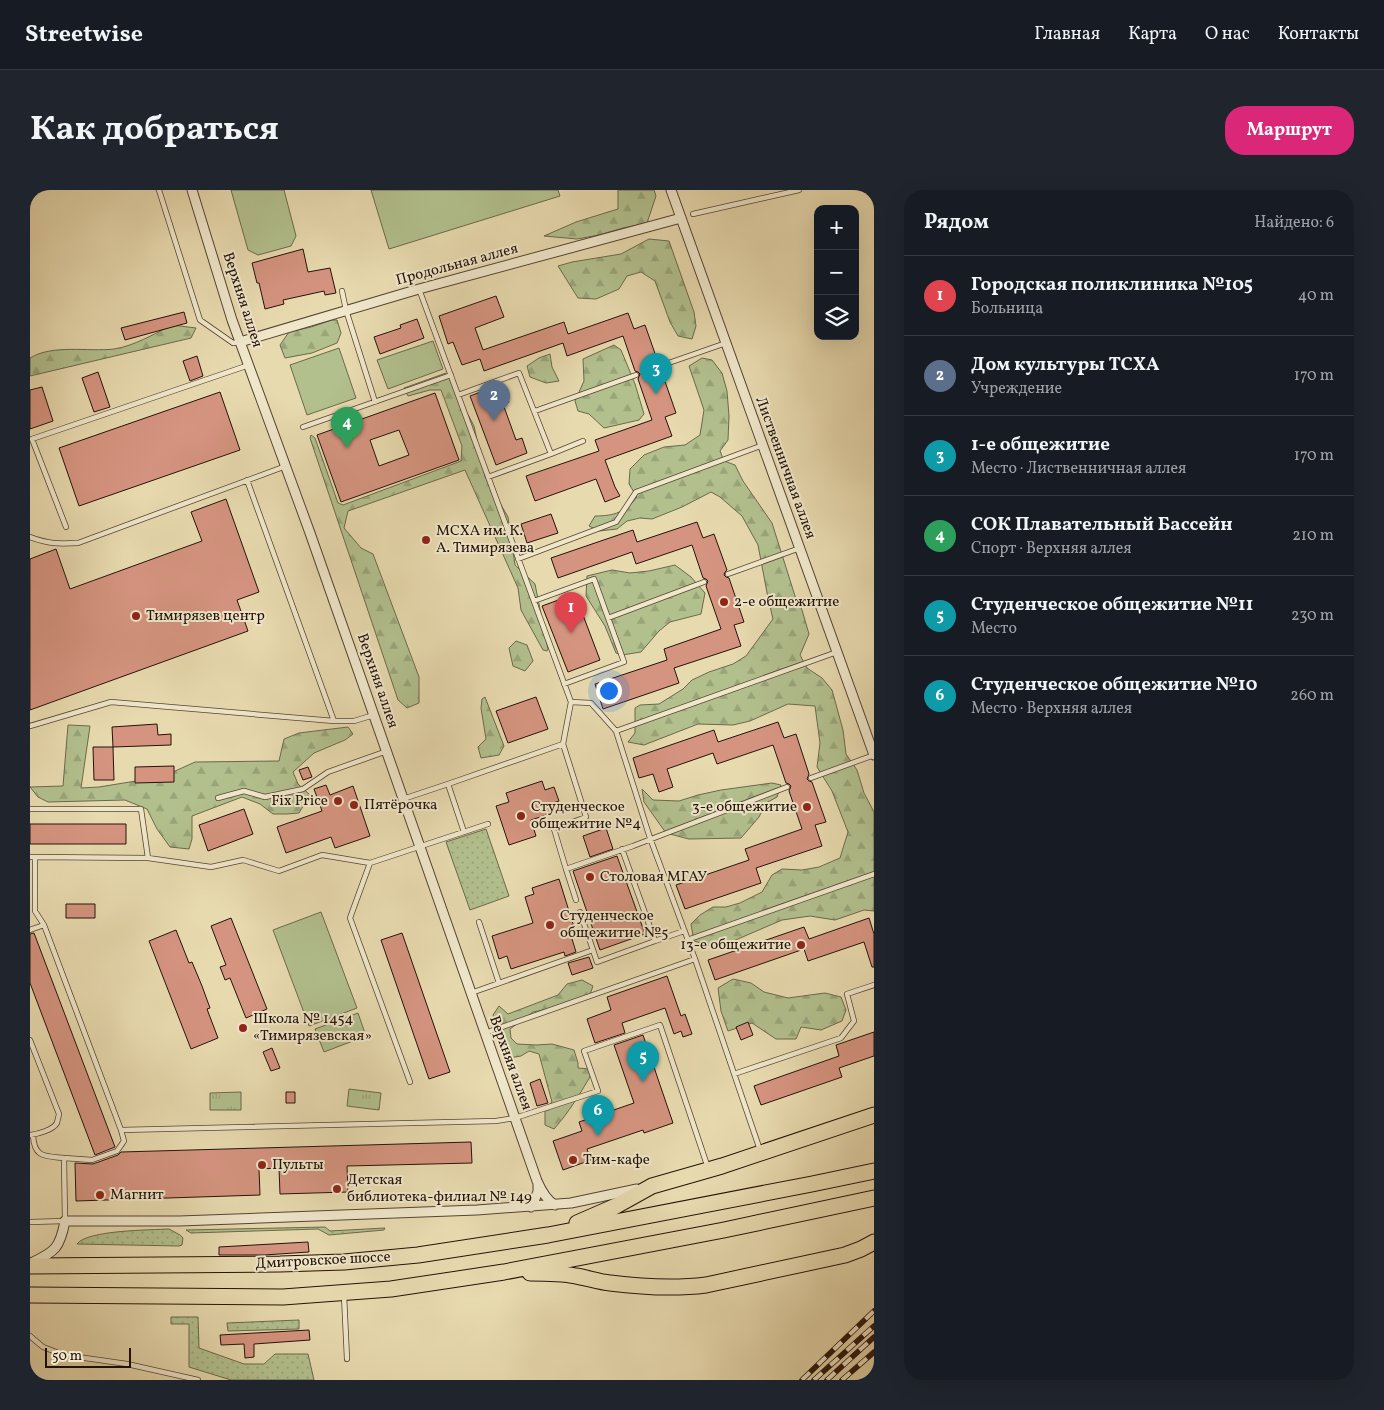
<!DOCTYPE html>
<html lang="ru">
<meta charset="utf-8">
<style>
body{margin:0;font-family:Vollkorn,serif;background:#20242c;color:#f1f3f6}
.controls{position:absolute;right:15px;top:15px;display:grid;overflow:hidden;border-radius:10px;box-shadow:0 5px 20px #0002}
.controls button{width:45px;height:45px;display:grid;place-items:center;padding:0;border:0;border-bottom:1px solid #363941;background:#171b24;color:#f1f3f6;font:25px sans-serif}
.scale{position:absolute;left:15px;bottom:12px;width:86px;box-sizing:border-box;padding-left:5px;border:2px solid #241208;border-top:0;font-size:14px;line-height:18px;white-space:nowrap;color:#241208;-webkit-text-stroke:4px #f0e7cb;paint-order:stroke}
.you{position:absolute;left:578px;top:500px;width:18px;height:18px;margin:-12px;border:4px solid #fff;border-radius:50%;background:#1a73e8;box-shadow:0 0 0 8px #1a73e833}
.badge{display:grid;place-items:center;width:32px;height:32px;border-radius:50%;background:#db2777;color:#fff;font-size:16px;font-weight:700}
.pin{position:absolute;translate:-50% -41px;filter:drop-shadow(0 1px 2px #0008)}
.pin::after{content:'';position:absolute;top:26px;width:18px;height:15px;background:inherit;clip-path:polygon(0 0,100% 0,50% 100%)}
.list{margin:0;padding:0;list-style:none}
h2{display:flex;justify-content:space-between;align-items:center;height:65px;margin:0;padding:0 20px;font-size:21px}
h2 small{font-size:16px;font-weight:400;color:#9ea1a6}
.list li{display:grid;grid-template-columns:32px 1fr auto;gap:15px;align-items:center;box-sizing:border-box;height:80px;padding:0 20px;border-top:1px solid #363941}
.list b{display:block;font-size:19px;white-space:nowrap}
.list p{margin:0;font-size:16px;white-space:nowrap;color:#9ea1a6}
.list em{font-size:16px;font-style:normal;color:#9ea1a6}
.icon{flex:none;width:28px;height:28px;fill:none;stroke:currentColor;stroke-width:2;stroke-linecap:round;stroke-linejoin:round}
.map{position:relative;flex:none;width:844px;height:1190px;overflow:hidden;border-radius:20px}
header{display:flex;align-items:center;gap:30px;box-sizing:border-box;height:70px;padding:0 25px;background:#171b24;border-bottom:1px solid #363941}
header strong{font-size:24px}
nav{display:flex;gap:28px;margin-inline-start:auto;font-size:18px}
.intro{display:flex;align-items:center;justify-content:space-between;box-sizing:border-box;height:120px;padding:0 30px}
h1{margin:0;font-size:35px}
.button{padding:12px 22px;border-radius:20px;background:#db2777;color:#fff;font-size:18px;font-weight:700}
main{display:flex;gap:30px;padding:0 30px}
aside{flex:1;background:#171b24;border-radius:20px;box-shadow:0 5px 20px #0002}
.map>svg:first-child{display:block}
.grass{fill:url(#grass-dots);stroke:#6b694b}
.forest{fill:url(#forest-firs);stroke:#6b694b}
.park{fill:url(#park-tufts);stroke:#6b694b}
.pitch{fill:#b2c08e;stroke:#6b694b}
.building{fill:#d59480;stroke:#241208;fill-rule:evenodd}
.lines{fill:none;stroke-linecap:round;stroke-linejoin:round}
.lane-casing{stroke:#554432;stroke-width:6}
.street-casing{stroke:#554432;stroke-width:11}
.primary-casing{stroke:#241208;stroke-width:17}
.lane{stroke:#f0e7cb;stroke-width:4.5}
.street{stroke:#f0e7cb;stroke-width:9}
.primary{stroke:#e8daaf;stroke-width:15}
.rail-casing{stroke:#241208;stroke-width:5.5}
.rail{stroke:#f0e7cb;stroke-width:4;stroke-dasharray:11;stroke-linecap:butt}
.poi-dot{fill:#8f2418;stroke:#f0e7cb;stroke-width:2}
.labels{text-anchor:middle;dominant-baseline:central;stroke-width:4;stroke-linejoin:round;paint-order:stroke}
.street-label{font-size:15px;fill:#241208;stroke:#f0e7cb}
.poi-label{font-size:15px;fill:#241208;stroke:#f0e7cb;text-anchor:start}
</style>
<header>
<strong>Streetwise</strong>
<nav><a>Главная</a><a>Карта</a><a>О нас</a><a>Контакты</a></nav>
</header>
<div class="intro"><h1>Как добраться</h1><a class="button">Маршрут</a></div>
<main>
<div class="map">
<svg width="844" height="1190" viewBox="0 0 844 1190">
<defs>
<pattern id="grass-dots" width="8" height="8" patternUnits="userSpaceOnUse" patternTransform="scale(1.25)"><rect width="8" height="8" fill="#b2c08e"/><path d="M2 2h.1M6 6h.1" fill="none" stroke="#99a479" stroke-width="1.8" stroke-linecap="round"/></pattern>
<pattern id="forest-firs" width="22" height="20" patternUnits="userSpaceOnUse" patternTransform="scale(1.25)"><rect width="22" height="20" fill="#b2c08e"/><path d="M5 1l3.5 6h-7zM16 11l3.5 6h-7z" fill="#99a479"/></pattern>
<pattern id="park-tufts" width="24" height="20" patternUnits="userSpaceOnUse" patternTransform="scale(1.25)"><rect width="24" height="20" fill="#b2c08e"/><path d="M3 7l-1-3M5 7V3M7 7l1-3M15 17l-1-3M17 17v-4M19 17l1-3" fill="none" stroke="#99a479"/></pattern>
</defs>
<rect width="100%" height="100%" fill="#e8daaf"/>
<filter id="stains"><feTurbulence type="fractalNoise" baseFrequency=".004" numOctaves="4"/><feColorMatrix values="0 0 0 0 .2 0 0 0 0 .09 0 0 0 0 .02 0 0 0 .5 -.17"/></filter>
<radialGradient id="worn" r=".72"><stop offset=".6" stop-color="#630" stop-opacity="0"/><stop offset="1" stop-color="#630" stop-opacity=".3"/></radialGradient>
<!-- grass -->
<path class="grass" d="M 456,639 L 479,706 L 440,720 L 416,652 Z
M 295,1037 L 300,1041 L 355,1038 L 354,1040 L 299,1045 L 288,1039 L 161,1043 L 156,1040 Z
M 139,1039 L 150,1045 L 153,1048 L 152,1055 L 149,1056 L 47,1054 C 57,1040 121,1040 139,1039 Z
M 141,1127 L 168,1127 L 169,1158 L 214,1174 L 234,1174 L 245,1164 L 278,1164 L 284,1190 L 201,1190 L 159,1177 L 159,1134 L 141,1134 Z
M 269,1130 L 269,1139 L 198,1141 L 197,1133 Z"/>
<!-- forest -->
<path class="forest" d="M 588,0 L 624,0 L 626,6 L 617,33 L 593,38 L 569,45 L 547,49 L 514,46 L 546,32 L 588,19 Z
M 619,49 L 639,51 L 664,122 L 666,136 L 662,149 L 648,146 L 640,132 L 625,91 L 611,82 L 597,86 L 589,99 L 566,109 L 548,108 L 528,76 L 542,72 L 591,64 Z
M 302,130 L 307,130 L 311,143 L 307,153 L 282,163 L 255,168 L 250,155 L 259,142 L 281,137 Z
M 142,135 L 166,138 L 161,148 L 0,186 L 0,168 C 23,154 58,162 84,159 C 104,156 124,144 142,135 Z
M 584,155 L 591,160 L 605,194 L 614,224 L 609,230 L 574,238 L 559,224 L 548,221 L 545,211 L 554,191 L 553,169 Z
M 520,164 L 522,177 L 529,191 L 516,193 L 500,187 L 497,176 L 509,168 Z
M 672,168 L 682,170 L 692,183 L 697,201 L 699,226 L 698,250 L 690,261 L 694,271 L 705,275 L 713,291 L 742,333 L 765,406 L 772,420 L 779,444 L 770,465 L 777,478 L 792,488 L 802,500 L 813,540 L 816,564 L 827,580 L 834,603 L 844,622 L 844,721 L 834,720 L 805,730 L 780,726 L 752,730 L 687,758 L 664,751 L 661,734 L 670,725 L 683,717 L 696,717 L 710,713 L 732,702 L 742,685 L 752,679 L 772,680 L 789,677 L 810,668 L 818,642 L 802,601 L 787,577 L 790,553 L 785,516 L 758,514 L 720,531 L 703,535 L 668,534 L 614,555 L 598,552 L 605,543 L 605,518 L 610,515 L 629,514 L 653,499 L 662,490 L 679,482 L 703,474 L 716,466 L 743,429 L 738,408 L 728,355 L 712,326 L 690,307 L 681,302 L 652,317 L 622,329 L 610,328 L 597,331 L 587,339 L 569,341 L 559,336 L 565,326 C 585,326 595,322 607,307 L 599,294 L 600,279 L 614,265 L 634,257 L 655,255 L 670,245 L 674,220 L 659,176 Z
M 416,183 L 444,236 L 455,287 L 478,327 L 485,375 L 505,394 L 518,459 L 517,461 L 513,460 L 491,420 L 488,398 L 435,280 L 318,321 L 314,338 L 331,358 L 343,364 L 389,487 L 389,513 L 377,518 L 368,510 L 280,248 L 281,245 L 285,248 L 308,313 L 313,315 L 431,271 L 432,256 L 411,200 L 400,200 L 378,206 L 374,198 Z
M 645,375 L 661,387 L 675,403 L 671,424 L 640,432 L 629,441 L 611,462 L 592,465 L 586,463 L 575,436 L 556,406 L 557,386 L 582,380 L 600,383 L 619,381 Z
M 486,451 L 497,455 L 503,471 L 495,481 L 483,476 L 479,458 Z
M 455,507 L 474,556 L 469,565 L 451,568 L 448,557 L 456,549 L 451,518 L 452,509 Z
M 38,535 L 60,536 L 51,598 L 69,597 L 106,591 L 143,582 L 165,572 L 249,571 L 254,549 L 269,543 L 318,537 L 323,544 L 315,550 L 284,563 L 263,582 L 268,594 L 280,605 L 269,623 L 257,624 L 243,624 L 230,614 L 212,607 L 162,626 L 162,649 L 159,659 L 140,657 L 127,639 L 117,619 L 95,610 L 18,612 L 8,607 L 0,597 L 33,596 Z
M 742,593 L 751,595 L 747,607 L 736,613 L 729,627 L 711,648 L 659,649 L 636,643 L 614,612 L 612,599 L 623,610 L 649,611 L 668,605 L 691,600 Z
M 703,789 L 721,793 L 734,802 L 758,808 L 795,803 L 811,807 L 816,820 L 812,831 L 791,840 L 771,837 L 766,849 L 746,849 L 722,833 L 698,841 L 691,821 L 688,798 Z
M 552,790 L 563,796 L 559,807 L 538,815 L 503,822 L 480,839 L 481,848 L 487,854 L 506,855 L 522,854 L 544,860 L 548,873 L 548,878 L 560,879 L 561,885 C 550,904 539,922 524,939 L 515,935 L 515,918 L 522,912 L 509,864 L 499,861 L 491,866 L 479,868 L 469,846 L 463,825 L 469,816 L 478,824 L 528,805 L 537,794 Z"/>
<!-- park -->
<path class="park" d="M 319,899 L 351,903 L 349,920 L 317,916 Z
M 211,902 L 211,920 L 180,920 L 180,903 Z"/>
<!-- pitch -->
<path class="pitch" d="M 201,0 L 254,0 L 266,46 L 261,56 L 228,65 L 218,60 Z
M 341,0 L 528,0 L 530,6 L 359,59 Z
M 403,151 L 413,179 L 358,199 L 347,170 Z
M 309,158 L 326,208 L 277,225 L 260,175 Z
M 291,722 L 327,818 L 279,836 L 243,740 Z
M 328,823 L 336,846 L 294,862 L 285,839 Z"/>
<!-- building -->
<path class="building" d="M 273,59 L 278,82 L 300,78 L 306,103 L 295,105 L 294,101 L 253,110 L 254,114 L 235,119 L 229,93 L 227,93 L 222,73 Z
M 466,106 L 474,127 L 445,138 L 453,160 L 534,132 L 538,144 L 598,123 L 604,139 L 615,135 L 628,172 L 626,177 L 628,179 L 631,180 L 646,223 L 635,227 L 642,246 L 575,270 L 585,297 L 590,306 L 575,312 L 566,289 L 505,311 L 496,286 L 569,261 L 565,250 L 622,230 L 608,189 L 610,184 L 608,182 L 605,181 L 593,146 L 537,166 L 533,153 L 454,181 L 450,169 L 432,175 L 423,152 L 418,154 L 409,126 Z
M 154,122 L 157,133 L 95,150 L 91,138 Z
M 387,129 L 394,148 L 350,164 L 344,147 L 371,138 L 370,135 Z
M 167,166 L 173,186 L 160,191 L 153,171 Z
M 68,182 L 80,217 L 64,222 L 52,188 Z
M 472,194 L 479,212 L 473,214 L 486,250 L 492,248 L 497,263 L 466,275 L 440,206 Z
M 12,197 L 23,231 L 0,239 L 0,200 Z
M 190,202 L 210,260 L 49,316 L 29,258 Z
M 405,203 L 429,270 L 311,312 L 287,245 ZM 369,240 L 379,265 L 349,276 L 340,250 Z
M 196,309 L 229,402 L 207,410 L 218,441 L 0,520 L 0,369 L 26,359 L 40,399 L 172,351 L 161,322 Z
M 521,324 L 528,343 L 497,353 L 491,334 Z
M 667,332 L 673,348 L 684,344 L 697,380 L 695,382 L 694,385 L 696,387 L 699,388 L 714,432 L 704,435 L 711,456 L 644,478 L 649,493 L 573,519 L 565,494 L 637,470 L 634,459 L 691,439 L 676,396 L 678,391 L 676,389 L 673,388 L 662,355 L 606,374 L 602,362 L 528,388 L 521,368 L 603,340 L 607,352 Z
M 545,404 L 570,470 L 538,482 L 512,416 Z
M 506,507 L 518,539 L 478,553 L 466,521 Z
M 748,532 L 754,548 L 766,544 L 779,584 L 777,589 L 779,591 L 782,592 L 796,632 L 785,635 L 792,656 L 726,678 L 731,693 L 655,719 L 646,695 L 719,670 L 715,659 L 772,639 L 759,601 L 761,596 L 759,594 L 756,593 L 743,555 L 687,574 L 683,563 L 637,579 L 643,597 L 629,602 L 623,584 L 609,588 L 603,568 L 684,540 L 688,552 Z
M 127,534 L 128,545 L 141,544 L 141,555 L 83,557 L 82,537 Z
M 63,557 L 83,557 L 84,590 L 64,590 Z
M 144,576 L 144,592 L 105,593 L 105,577 Z
M 278,577 L 282,587 L 273,590 L 269,580 Z
M 512,591 L 515,600 L 524,597 L 529,611 L 520,614 L 523,623 L 501,630 L 506,646 L 479,655 L 466,616 L 479,612 L 476,603 Z
M 296,595 L 300,605 L 323,596 L 340,646 L 305,658 L 301,647 L 256,663 L 247,637 L 292,621 L 284,599 Z
M 214,619 L 223,644 L 178,661 L 169,635 Z
M 0,634 L 96,634 L 96,654 L 0,654 Z
M 576,638 L 583,659 L 560,667 L 553,646 Z
M 587,666 L 615,744 L 570,760 L 543,681 Z
M 529,689 L 544,737 L 539,739 L 546,762 L 535,766 L 534,762 L 481,779 L 477,766 L 469,769 L 462,746 L 503,733 L 495,707 L 504,704 L 502,698 Z
M 36,714 L 65,714 L 65,728 L 36,728 Z
M 201,728 L 237,819 L 216,828 L 200,788 L 195,790 L 192,782 L 190,777 L 196,775 L 181,736 Z
M 839,728 L 844,744 L 844,777 L 842,777 L 834,752 L 778,771 L 774,759 L 685,790 L 678,770 L 774,737 L 779,749 Z
M 146,740 L 159,773 L 162,772 L 172,796 L 180,818 L 177,819 L 188,848 L 161,859 L 119,751 Z
M 4,743 L 85,957 L 65,965 L 0,793 L 0,744 Z
M 372,743 L 420,882 L 399,889 L 351,750 Z
M 559,767 L 563,778 L 542,785 L 538,773 Z
M 637,786 L 651,826 L 655,824 L 662,844 L 653,847 L 651,841 L 644,844 L 635,818 L 592,833 L 595,843 L 565,853 L 557,829 L 581,820 L 577,807 Z
M 718,832 L 723,845 L 711,850 L 706,837 Z
M 844,842 L 844,866 L 809,878 L 812,887 L 731,915 L 724,896 L 809,866 L 806,855 Z
M 613,845 L 643,933 L 614,943 L 613,940 L 557,959 L 561,970 L 533,980 L 523,951 L 552,941 L 549,932 L 604,913 L 584,855 Z
M 242,858 L 250,878 L 241,881 L 233,862 Z
M 510,889 L 518,913 L 507,916 L 500,893 Z
M 256,902 L 265,902 L 265,913 L 256,913 Z
M 441,952 L 442,973 L 317,976 L 318,1002 L 250,1004 L 249,978 L 229,979 L 230,1005 L 46,1011 L 45,973 L 63,974 L 88,965 L 91,962 Z
M 278,1052 L 279,1062 L 234,1065 L 189,1065 L 189,1057 Z
M 279,1140 L 280,1150 L 224,1154 L 224,1167 L 215,1168 L 214,1154 L 191,1155 L 190,1145 Z"/>
<g class="lines">
<!-- lane casing -->
<g class="lane-casing">
<path id="lane" d="M 129,0 L 170,130 L 203,153 L 210,152
M 663,24 L 769,0
M 389,99 L 541,512 L 561,513 L 586,541 L 620,648 L 665,769 L 730,960
M 312,101 L 316,120 L 345,212
M 630,176 L 696,153
M 428,205 L 489,183 L 521,264 L 458,287
M 505,221 L 606,185
M 273,237 L 421,185
M 521,264 L 553,251
M 217,290 L 304,531 L 324,531 L 344,525
M 36,337 L 2,249 L 219,175
M 0,347 C 19,354 28,354 48,353 L 256,276
M 488,369 L 586,332 L 606,302 L 733,255
M 698,384 L 770,358
M 504,411 L 564,389 L 594,472 L 534,494
M 578,428 L 674,392
M 0,536 L 81,512 L 304,531
M 586,541 L 807,462
M 533,554 L 541,512
M 781,588 L 844,565
M 188,608 L 214,601 L 235,607 L 273,599 L 298,582 L 357,561
M 373,609 L 418,594
M 0,619 L 111,619 L 118,668
M 434,642 L 418,594 L 533,554 L 556,627 L 524,639 L 536,679
M 0,667 L 5,667 L 5,721 L 14,735 L 91,940 L 466,931 L 485,928 L 568,901 L 554,861 L 630,835 L 678,978
M 5,667 L 118,668 L 181,677 L 213,670 L 249,681 L 292,665 L 340,673
M 546,710 L 536,679 L 603,656 L 757,597
M 449,732 L 469,793
M 0,740 L 14,735
M 657,750 L 844,684
M 625,751 L 654,741
M 563,760 L 567,772 L 625,751 L 592,659
M 441,803 L 563,760 L 550,722
M 455,843 L 665,769
M 0,850 L 29,924 C 29,925 27,932 27,933 C 23,940 8,944 0,945
M 704,884 L 811,848 L 824,831 L 817,804 L 844,795
M 380,892 L 320,728 L 340,673 L 458,634
M 34,968 L 62,970 L 87,961 L 94,951 L 91,940
M 0,1032 L 35,1031 L 34,968 C 15,966 4,968 3,945
M 314,1105 L 317,1169
M 0,1146 L 13,1157 L 34,1165 L 97,1174 L 168,1190"/>
</g>
<!-- street casing -->
<g class="street-casing">
<path id="street" d="M 162,0 L 202,130 L 280,343 L 507,991 C 511,1000 516,1010 525,1015
M 641,0 L 844,565
M 210,152 L 389,99 L 651,28
M 501,1017 L 508,1002 L 508,994
M 1,1073 C 25,1062 30,1058 35,1031 L 149,1031 L 447,1020 L 541,1013 L 607,999"/>
</g>
<!-- primary casing -->
<g class="primary-casing">
<path id="primary" d="M 547,1033 L 586,1016 L 622,996 L 692,976 L 844,925
M 0,1076 L 250,1074 L 314,1072 L 388,1065 L 518,1045 L 782,994 L 844,981
M 500,1083 C 516,1083 531,1083 546,1086 C 558,1088 569,1092 580,1093 C 612,1097 644,1099 676,1095 L 815,1065 L 831,1059 L 844,1052
M 0,1105 L 253,1107 L 361,1099 L 474,1082 L 694,1040 L 844,1008"/>
</g>
<!-- lane -->
<use href="#lane" class="lane"/>
<!-- street -->
<use href="#street" class="street"/>
<!-- primary -->
<use href="#primary" class="primary"/>
<!-- rail casing -->
<g class="rail-casing">
<path id="rail" d="M 772,1190 L 844,1121
M 784,1190 L 844,1136
M 797,1190 L 844,1147
M 812,1190 L 844,1162"/>
</g>
<!-- rail -->
<use href="#rail" class="rail"/>
</g>
<!-- markers -->
<g class="poi-dot">
<circle cx="396" cy="350" r="5"/>
<circle cx="694" cy="412" r="5"/>
<circle cx="106" cy="426" r="5"/>
<circle cx="308" cy="611" r="5"/>
<circle cx="324" cy="615" r="5"/>
<circle cx="777" cy="617" r="5"/>
<circle cx="491" cy="626" r="5"/>
<circle cx="560" cy="687" r="5"/>
<circle cx="520" cy="735" r="5"/>
<circle cx="771" cy="755" r="5"/>
<circle cx="213" cy="838" r="5"/>
<circle cx="543" cy="970" r="5"/>
<circle cx="232" cy="975" r="5"/>
<circle cx="307" cy="999" r="5"/>
<circle cx="70" cy="1005" r="5"/>
</g>
<g class="labels">
<!-- street labels -->
<g class="street-label">
<text transform="translate(427 75) rotate(-15)">Продольная аллея</text>
<text transform="translate(212 110) rotate(72)">Верхняя аллея</text>
<text transform="translate(755 278) rotate(70)">Лиственничная аллея</text>
<text transform="translate(347 491) rotate(71)">Верхняя аллея</text>
<text transform="translate(480 873) rotate(70)">Верхняя аллея</text>
<text transform="translate(293 1071) rotate(-3)">Дмитровское шоссе</text>
</g>
<!-- poi labels -->
<g class="poi-label">
<text x="406" y="341">МСХА им. К.<tspan x="406" dy="17">А. Тимирязева</tspan></text>
<text x="704" y="412">2-е общежитие</text>
<text x="116" y="426">Тимирязев центр</text>
<text x="298" y="611" text-anchor="end">Fix Price</text>
<text x="334" y="615">Пятёрочка</text>
<text x="501" y="617">Студенческое<tspan x="501" dy="17">общежитие №4</tspan></text>
<text x="767" y="617" text-anchor="end">3-е общежитие</text>
<text x="570" y="687">Столовая МГАУ</text>
<text x="530" y="726">Студенческое<tspan x="530" dy="17">общежитие №5</tspan></text>
<text x="761" y="755" text-anchor="end">13-е общежитие</text>
<text x="223" y="829">Школа № 1454<tspan x="223" dy="17">«Тимирязевская»</tspan></text>
<text x="553" y="970">Тим-кафе</text>
<text x="242" y="975">Пульты</text>
<text x="317" y="990">Детская<tspan x="317" dy="17">библиотека-филиал № 149</tspan></text>
<text x="80" y="1005">Магнит</text>
</g>
</g>
<rect width="100%" height="100%" filter="url(#stains)"/>
<rect width="100%" height="100%" fill="url(#worn)"/>
</svg>
<div class="controls">
<button>+</button>
<button>−</button>
<button><svg class="icon" aria-label="layers" viewBox="0 0 24 24"><path d="M12 4l9 5-9 5-9-5zM3 14l9 5 9-5"/></svg></button>
</div>
<div class="scale">50 m</div>
<div class="you"></div>
<div class="pin badge" style="left:541px;top:443px;background:#e0444e">1</div>
<div class="pin badge" style="left:464px;top:231px;background:#5c6f8a">2</div>
<div class="pin badge" style="left:626px;top:204px;background:#0f9aa8">3</div>
<div class="pin badge" style="left:317px;top:258px;background:#2e9e5b">4</div>
<div class="pin badge" style="left:613px;top:892px;background:#0f9aa8">5</div>
<div class="pin badge" style="left:568px;top:946px;background:#0f9aa8">6</div>
</div>
<aside>
<h2>Рядом<small>Найдено: 6</small></h2>
<ul class="list">
<li><span class="badge" style="background:#e0444e">1</span><div><b>Городская поликлиника №105</b><p>Больница</p></div><em>40 m</em></li>
<li><span class="badge" style="background:#5c6f8a">2</span><div><b>Дом культуры ТСХА</b><p>Учреждение</p></div><em>170 m</em></li>
<li><span class="badge" style="background:#0f9aa8">3</span><div><b>1-е общежитие</b><p>Место · Лиственничная аллея</p></div><em>170 m</em></li>
<li><span class="badge" style="background:#2e9e5b">4</span><div><b>СОК Плавательный Бассейн</b><p>Спорт · Верхняя аллея</p></div><em>210 m</em></li>
<li><span class="badge" style="background:#0f9aa8">5</span><div><b>Студенческое общежитие №11</b><p>Место</p></div><em>230 m</em></li>
<li><span class="badge" style="background:#0f9aa8">6</span><div><b>Студенческое общежитие №10</b><p>Место · Верхняя аллея</p></div><em>260 m</em></li>
</ul>
</aside>
</main>
